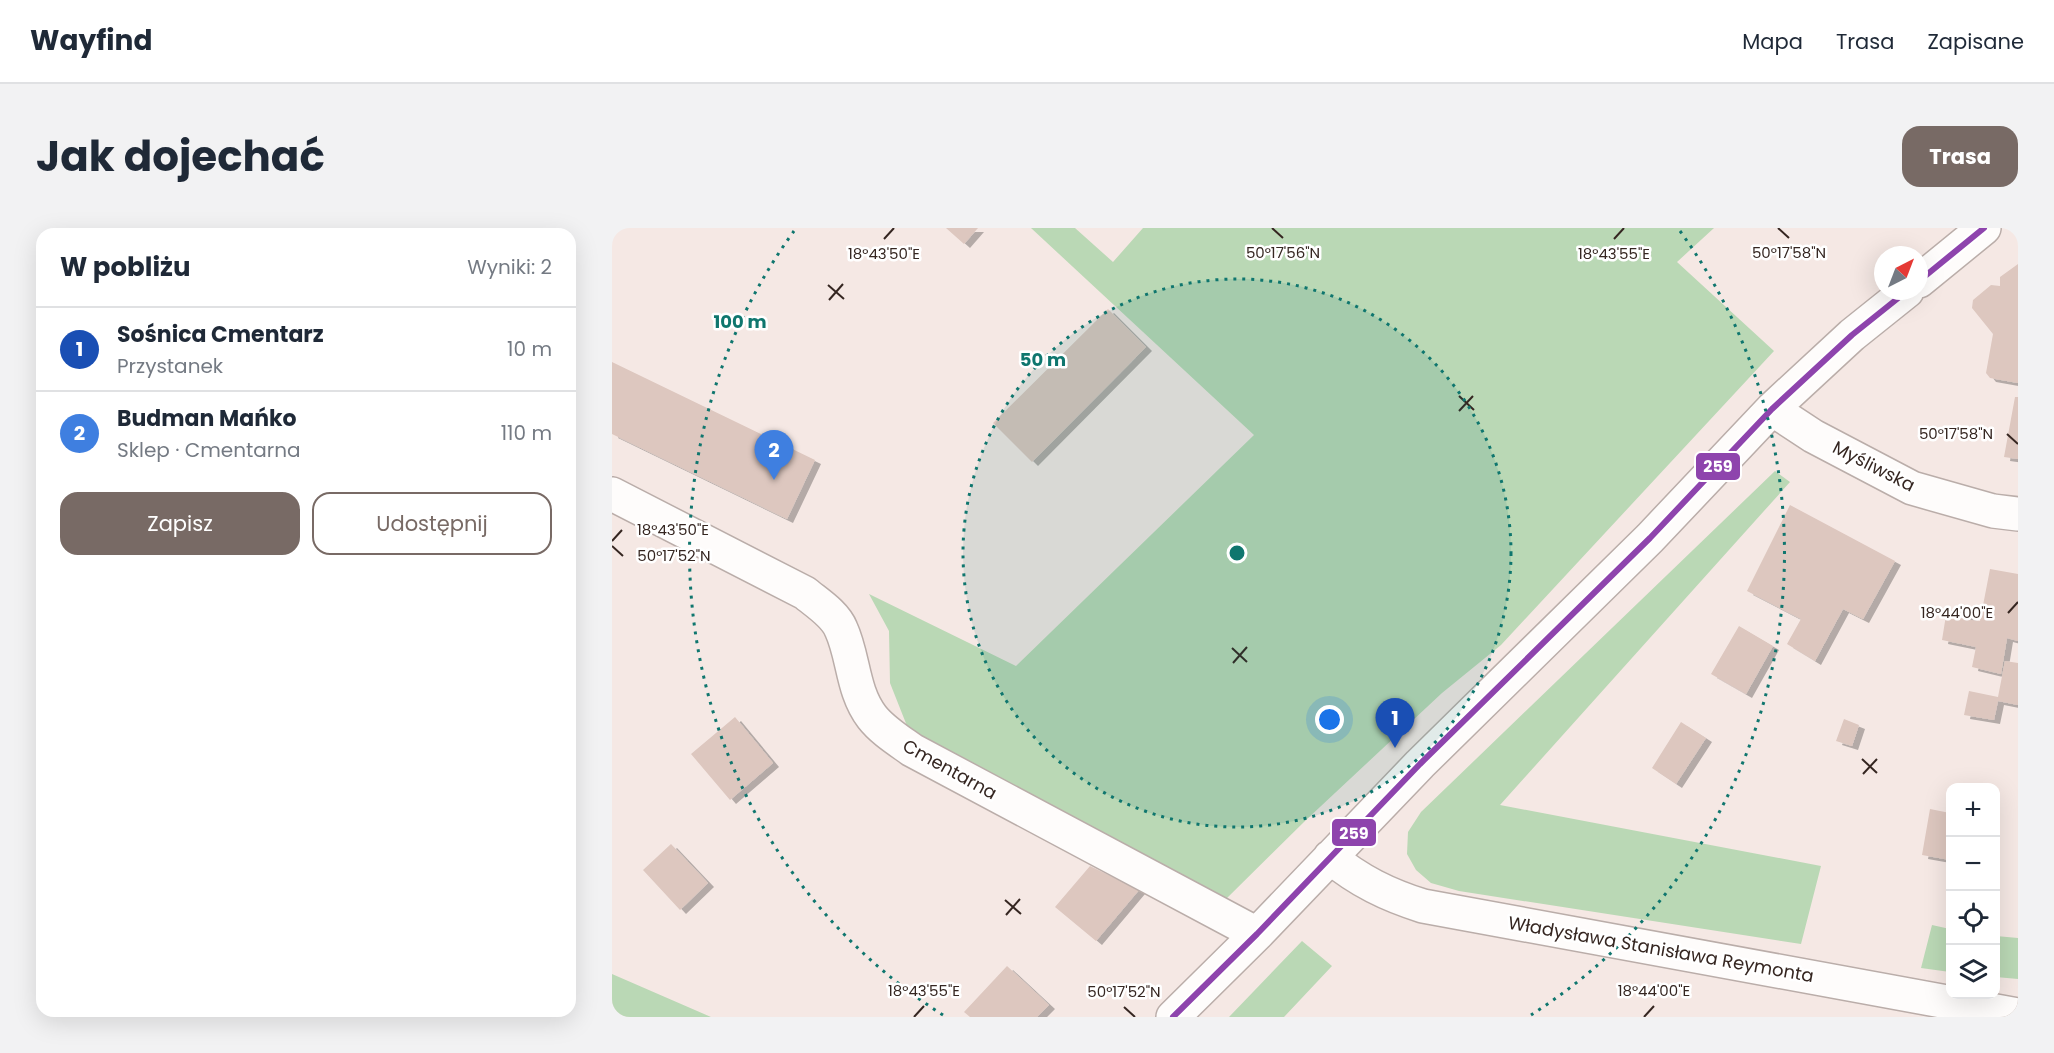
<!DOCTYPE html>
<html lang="pl">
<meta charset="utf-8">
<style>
body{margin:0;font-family:Poppins,sans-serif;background:#f2f2f3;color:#1f2937}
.controls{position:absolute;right:18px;bottom:18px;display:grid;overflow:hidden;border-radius:12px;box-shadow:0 6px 24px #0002}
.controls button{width:54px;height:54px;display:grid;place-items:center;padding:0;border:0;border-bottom:2px solid #e0e1e3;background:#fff;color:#1f2937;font:30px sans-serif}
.compass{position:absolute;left:1262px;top:18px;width:54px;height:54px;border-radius:50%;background:#fff;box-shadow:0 6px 24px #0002;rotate:42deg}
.you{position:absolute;left:718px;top:492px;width:21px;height:21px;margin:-15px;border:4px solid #fff;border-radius:50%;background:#1a73e8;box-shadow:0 0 0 9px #1a73e833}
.badge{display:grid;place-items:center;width:39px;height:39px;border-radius:50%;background:#786a65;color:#fff;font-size:20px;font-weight:700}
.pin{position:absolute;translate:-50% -50px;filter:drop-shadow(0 2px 3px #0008)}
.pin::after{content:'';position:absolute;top:32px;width:21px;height:18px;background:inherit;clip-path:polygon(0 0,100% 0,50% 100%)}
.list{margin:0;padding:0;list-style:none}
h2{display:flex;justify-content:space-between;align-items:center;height:78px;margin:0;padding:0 24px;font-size:26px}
h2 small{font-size:20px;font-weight:400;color:#747a83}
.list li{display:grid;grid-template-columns:39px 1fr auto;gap:18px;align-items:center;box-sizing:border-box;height:84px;padding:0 24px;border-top:2px solid #e0e1e3}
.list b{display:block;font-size:22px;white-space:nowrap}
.list p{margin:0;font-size:20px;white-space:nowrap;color:#747a83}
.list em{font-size:20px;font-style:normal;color:#747a83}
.actions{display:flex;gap:12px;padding:18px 24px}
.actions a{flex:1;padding:14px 0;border:2px solid #786a65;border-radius:18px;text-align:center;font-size:21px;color:#786a65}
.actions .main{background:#786a65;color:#fff}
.icon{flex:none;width:33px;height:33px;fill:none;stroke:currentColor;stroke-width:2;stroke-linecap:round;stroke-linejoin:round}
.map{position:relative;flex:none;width:1406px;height:789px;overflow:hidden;border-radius:18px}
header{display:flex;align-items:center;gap:36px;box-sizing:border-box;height:84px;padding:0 30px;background:#fff;border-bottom:2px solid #e0e1e3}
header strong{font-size:28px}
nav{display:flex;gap:33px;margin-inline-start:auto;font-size:21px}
.intro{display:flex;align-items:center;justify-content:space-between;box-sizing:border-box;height:144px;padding:0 36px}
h1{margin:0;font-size:42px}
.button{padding:15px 27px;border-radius:18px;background:#786a65;color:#fff;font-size:21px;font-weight:700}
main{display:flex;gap:36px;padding:0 36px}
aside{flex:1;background:#fff;border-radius:18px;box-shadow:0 6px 24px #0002}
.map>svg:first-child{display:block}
.green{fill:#bad8b5}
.building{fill:#ddc7bf;filter:url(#shadow)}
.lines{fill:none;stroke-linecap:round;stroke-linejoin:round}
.minor-casing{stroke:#baada9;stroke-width:36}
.minor{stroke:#fefcfb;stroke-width:33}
.bus-1-casing{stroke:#fff;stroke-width:10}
.bus-1{stroke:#8e44ad;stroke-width:6}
.ticks{fill:none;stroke:#352621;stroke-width:2}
.ring{fill:none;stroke:#0f766e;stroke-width:3;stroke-dasharray:3 6}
.labels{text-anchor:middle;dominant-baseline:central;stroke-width:5;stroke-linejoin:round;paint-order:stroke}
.street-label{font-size:18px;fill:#352621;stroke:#fff}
.ticks-label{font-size:15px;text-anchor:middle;fill:#352621;stroke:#fff;stroke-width:5;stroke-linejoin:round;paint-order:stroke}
.centre{fill:#0f766e;stroke:#fff;stroke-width:3}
.ring-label{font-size:18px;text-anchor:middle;font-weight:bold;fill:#0f766e;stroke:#fff;stroke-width:5;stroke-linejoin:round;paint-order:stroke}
.line-badge{stroke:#fff;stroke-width:2}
.badge-label{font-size:16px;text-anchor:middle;font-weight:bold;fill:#fff}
</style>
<header>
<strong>Wayfind</strong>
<nav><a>Mapa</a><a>Trasa</a><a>Zapisane</a></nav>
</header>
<div class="intro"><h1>Jak dojechać</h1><a class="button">Trasa</a></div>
<main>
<aside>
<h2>W pobliżu<small>Wyniki: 2</small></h2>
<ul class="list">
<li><span class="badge" style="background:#1a4fb4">1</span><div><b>Sośnica Cmentarz</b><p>Przystanek</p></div><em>10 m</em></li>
<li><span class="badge" style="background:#3f7fe0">2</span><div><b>Budman Mańko</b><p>Sklep · Cmentarna</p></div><em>110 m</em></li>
</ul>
<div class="actions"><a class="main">Zapisz</a><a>Udostępnij</a></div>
</aside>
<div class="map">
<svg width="1406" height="789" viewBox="0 0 1406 789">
<defs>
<filter id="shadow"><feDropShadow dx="6" dy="4" stdDeviation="0" flood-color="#0004"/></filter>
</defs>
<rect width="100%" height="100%" fill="#f5e8e4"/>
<!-- green -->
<path class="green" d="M 419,0 L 463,0 L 501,34 L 531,0 L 1102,0 L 1065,34 L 1162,123 L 889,417 L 830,465 L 693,593 L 614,671 L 297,503 L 278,455 L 277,403 L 257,366 L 404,438 L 642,207 Z
M 1163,243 L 1178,254 L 888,577 L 1209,638 L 1189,716 L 847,663 L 819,655 L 804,642 L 795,626 L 796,604 L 809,584 Z
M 1320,697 L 1338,701 L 1338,744 L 1309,740 Z
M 1384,708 L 1406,710 L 1406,751 L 1384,749 Z
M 690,713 L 720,738 L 672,789 L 617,789 Z
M 0,746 L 99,789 L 0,789 Z"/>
<!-- building -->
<path class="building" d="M 334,0 L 366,0 L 352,16 Z
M 1406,36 L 1406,155 L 1378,150 L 1374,145 L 1381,106 L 1360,80 L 1361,72 L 1379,57 L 1388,58 L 1388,49 Z
M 496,81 L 534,119 L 420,234 L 381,195 Z
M 0,134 L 203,232 L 175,291 L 0,206 Z
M 1403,169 L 1406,169 L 1406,231 L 1392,229 Z
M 1178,277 L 1283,333 L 1251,391 L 1231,381 L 1203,433 L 1175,416 L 1189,391 L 1135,363 Z
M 1378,341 L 1406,346 L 1406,413 L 1395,410 L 1389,446 L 1360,439 L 1364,419 L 1330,412 L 1335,381 L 1359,386 L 1358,392 L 1368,393 Z
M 1127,398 L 1161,418 L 1134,466 L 1099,446 Z
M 1393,433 L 1406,435 L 1406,477 L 1386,473 L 1382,492 L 1352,487 L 1357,463 L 1386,469 Z
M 123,489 L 161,535 L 118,572 L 79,526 Z
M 1232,491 L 1247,497 L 1240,518 L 1224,513 Z
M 1069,494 L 1094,510 L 1064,556 L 1040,540 Z
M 1318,581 L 1338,585 L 1338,632 L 1310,627 Z
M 59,616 L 96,655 L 68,682 L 31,642 Z
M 478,638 L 527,662 L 484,713 L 443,679 Z
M 395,738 L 437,777 L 425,789 L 358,789 L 352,784 Z"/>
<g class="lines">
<!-- minor casing -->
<g class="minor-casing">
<path id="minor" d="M 1307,53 L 1372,0
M 1160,181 L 1201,208 L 1300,260 L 1381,283 L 1406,286
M 0,266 L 193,365 C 205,375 223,386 229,401 C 242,429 240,463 260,489 C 270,502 286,512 300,522 L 645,706
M 718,629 C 747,653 776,667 811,678 L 1406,787
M 561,789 L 645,706 L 808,536 L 1038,310 L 1160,181 L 1240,107 L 1295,63"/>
</g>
<!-- minor -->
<use href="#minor" class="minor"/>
<!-- bus-1 casing -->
<g class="bus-1-casing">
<path id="bus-1" d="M 1307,53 L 1372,0
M 561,789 L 645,706 L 808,536 L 1038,310 L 1160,181 L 1240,107 L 1295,63"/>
</g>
<!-- bus-1 -->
<use href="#bus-1" class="bus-1"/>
</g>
<!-- ticks -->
<path class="ticks" d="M 660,0 L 671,10M 1166,0 L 1177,10M 272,11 L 282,0M 1002,11 L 1012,0M 216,57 L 232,71M 217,72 L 231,56M 847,168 L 862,182M 847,183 L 861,168M 1395,206 L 1406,216M 0,313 L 10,302M 0,318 L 11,328M 1396,385 L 1406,374M 620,420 L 635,434M 621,435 L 635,419M 1250,531 L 1265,545M 1251,546 L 1265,531M 393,672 L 409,686M 394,687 L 408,671M 512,779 L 523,789M 302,789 L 312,778M 1032,789 L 1042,778"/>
<!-- distance rings -->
<circle cx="625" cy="325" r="274" fill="#0f766e" fill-opacity=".12"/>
<g class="ring">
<circle cx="625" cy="325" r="274"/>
<path d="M331 787A548 548 0 0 1 182 3M1068 3A548 548 0 0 1 919 787"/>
</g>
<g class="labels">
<!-- street labels -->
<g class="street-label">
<text transform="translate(1262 238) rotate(27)">Myśliwska</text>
<text transform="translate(338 541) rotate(29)">Cmentarna</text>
<text transform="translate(1049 721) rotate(10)">Władysława Stanisława Reymonta</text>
</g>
</g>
<g class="ticks-label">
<text x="671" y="30">50°17'56"N</text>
<text x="1177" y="30">50°17'58"N</text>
<text x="272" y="31">18°43'50"E</text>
<text x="1002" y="31">18°43'55"E</text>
<text x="1344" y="211">50°17'58"N</text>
<text x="61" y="307">18°43'50"E</text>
<text x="62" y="333">50°17'52"N</text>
<text x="1345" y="390">18°44'00"E</text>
<text x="312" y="768">18°43'55"E</text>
<text x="1042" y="768">18°44'00"E</text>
<text x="512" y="769">50°17'52"N</text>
</g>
<circle cx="625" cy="325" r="9" class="centre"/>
<g class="ring-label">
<text x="128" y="100">100 m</text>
<text x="431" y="138">50 m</text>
</g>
<g class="line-badge">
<rect x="1083" y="224" width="46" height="29" rx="6" fill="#8e44ad"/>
<rect x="719" y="590" width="46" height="29" rx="6" fill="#8e44ad"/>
</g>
<g class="badge-label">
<text x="1106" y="244">259</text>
<text x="742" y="611">259</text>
</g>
</svg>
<div class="controls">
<button>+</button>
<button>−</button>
<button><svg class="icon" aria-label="locate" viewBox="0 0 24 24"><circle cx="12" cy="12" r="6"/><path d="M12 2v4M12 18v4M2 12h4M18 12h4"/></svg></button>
<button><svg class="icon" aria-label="layers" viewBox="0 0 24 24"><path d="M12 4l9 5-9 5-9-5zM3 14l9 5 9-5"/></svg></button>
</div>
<svg class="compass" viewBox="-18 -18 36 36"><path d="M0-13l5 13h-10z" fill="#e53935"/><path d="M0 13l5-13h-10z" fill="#747a83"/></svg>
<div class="you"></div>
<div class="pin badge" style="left:783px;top:520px;background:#1a4fb4">1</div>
<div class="pin badge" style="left:162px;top:252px;background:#3f7fe0">2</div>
</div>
</main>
